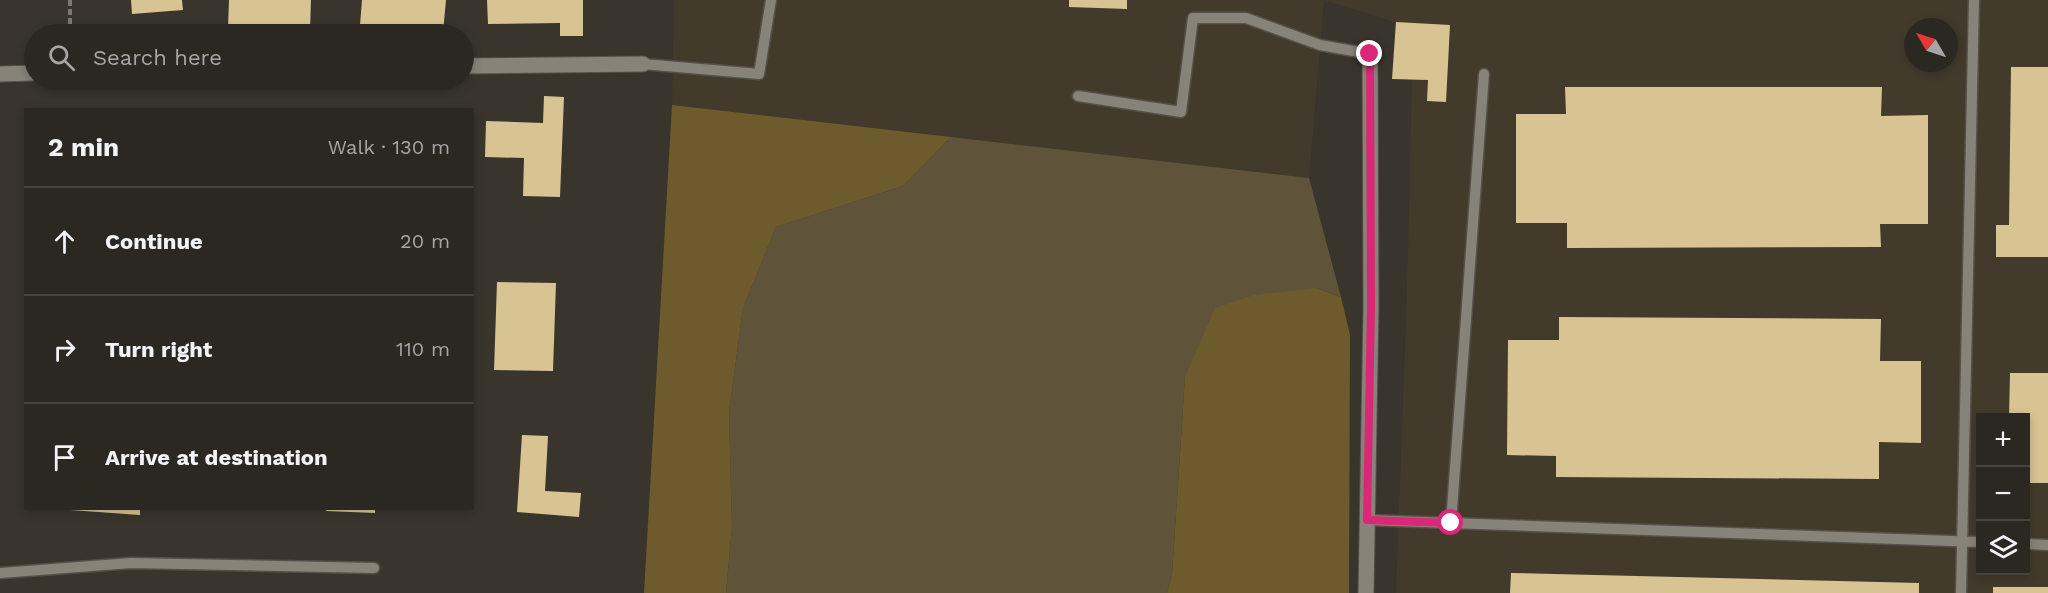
<!DOCTYPE html>
<meta charset="utf-8">
<style>
body{margin:0;font-family:"Work Sans",sans-serif;background:#37342e;color:#f1f3f6}
.controls{position:absolute;right:18px;bottom:18px;display:grid;overflow:hidden;border-radius:0px;box-shadow:0 3px 9px #0003}
.controls button{width:54px;height:54px;display:grid;place-items:center;padding:0;border:0;border-bottom:2px solid #47443f;background:#2b2821;color:#f1f3f6;font:30px sans-serif}
.compass{position:absolute;left:1904px;top:18px;width:54px;height:54px;border-radius:50%;background:#2b2821;box-shadow:0 3px 9px #0003;rotate:309deg}
.stop{position:absolute;width:18px;height:18px;margin:-14px;border:4px solid #db2777;border-radius:50%;background:#fff}
.stop.end{background:#db2777;border-color:#fff;box-shadow:0 2px 6px #0008}
.list{margin:0;padding:0;list-style:none}
h2{display:flex;justify-content:space-between;align-items:center;height:78px;margin:0;padding:0 24px;font-size:26px}
h2 small{font-size:20px;font-weight:400;color:#a6a6a5}
.list li{display:grid;grid-template-columns:39px 1fr auto;gap:18px;align-items:center;box-sizing:border-box;height:108px;padding:0 24px;border-top:2px solid #47443f}
.list b{display:block;font-size:22px;white-space:nowrap}
.list em{font-size:20px;font-style:normal;color:#a6a6a5}
.icon{flex:none;width:33px;height:33px;fill:none;stroke:currentColor;stroke-width:2;stroke-linecap:round;stroke-linejoin:round}
.map{position:relative;flex:none;width:2048px;height:593px;overflow:hidden}
.search{position:absolute;background:#2b2821;box-shadow:0 3px 9px #0003;left:24px;top:24px;width:450px;height:66px;display:flex;align-items:center;gap:15px;box-sizing:border-box;padding:0 21px;border-radius:33px;color:#a6a6a5;font-size:22px}
.panel{position:absolute;background:#2b2821;box-shadow:0 3px 9px #0003;left:24px;top:108px;width:450px;height:402px;border-radius:0px}
.map>svg:first-child{display:block}
.built{fill:#423b2c;fill-rule:evenodd}
.green{fill:#5f5439}
.forest{fill:#6d5b2d}
.building{fill:#d8c493}
.lines{fill:none;stroke-linecap:round;stroke-linejoin:round}
.service-casing{stroke:#55514a;stroke-width:13}
.minor-casing{stroke:#55514a;stroke-width:17}
.path{stroke:#7c7971;stroke-width:4;stroke-dasharray:6 3;stroke-linecap:butt}
.service{stroke:#888378;stroke-width:10}
.minor{stroke:#888378;stroke-width:15}
.route{stroke:#db2777;stroke-width:8}
</style>
<div class="map">
<svg width="2048" height="593" viewBox="0 0 2048 593">
<rect width="100%" height="100%" fill="#39352c"/>
<!-- built -->
<path class="built" d="M 674,0 L 2048,0 L 2048,593 L 1396,593 L 1407,292 L 1412,80 L 1392,79 L 1395,22 L 1324,0 L 1309,178 L 672,105 ZM 1913,27 L 1949,27 L 1949,63 L 1913,63 ZM 1980,418 L 2026,418 L 2026,570 L 1980,570 Z"/>
<!-- green -->
<path class="green" d="M 951,137 L 1309,178 L 1341,297 L 1316,288 L 1185,377 L 1172,575 L 1167,593 L 726,593 L 732,527 L 729,412 L 743,308 L 776,227 L 903,186 Z"/>
<!-- forest -->
<path class="forest" d="M 672,105 L 951,137 L 903,186 L 776,227 L 743,308 L 729,412 L 732,527 L 726,593 L 644,593 Z
M 1316,288 L 1341,297 L 1350,335 L 1349,593 L 1167,593 L 1172,575 L 1185,377 L 1215,308 L 1254,295 Z"/>
<!-- building -->
<path class="building" d="M 131,0 L 182,0 L 183,10 L 132,14 Z
M 229,0 L 311,0 L 310,30 L 228,27 Z
M 362,0 L 446,0 L 443,32 L 360,25 Z
M 487,0 L 583,0 L 583,36 L 560,36 L 560,23 L 488,24 Z
M 1069,0 L 1127,0 L 1127,9 L 1069,7 Z
M 1396,22 L 1450,25 L 1446,102 L 1427,101 L 1428,80 L 1392,79 Z
M 2011,67 L 2048,67 L 2048,257 L 1996,257 L 1996,225 L 2009,225 Z
M 1565,87 L 1882,87 L 1881,116 L 1928,115 L 1928,224 L 1880,224 L 1881,247 L 1567,248 L 1567,223 L 1516,223 L 1516,114 L 1566,114 Z
M 544,96 L 564,97 L 560,197 L 523,196 L 524,158 L 485,157 L 486,121 L 543,123 Z
M 497,282 L 556,283 L 553,371 L 494,370 Z
M 1559,317 L 1881,319 L 1880,361 L 1921,361 L 1921,443 L 1879,442 L 1879,479 L 1556,477 L 1556,456 L 1507,455 L 1508,340 L 1559,340 Z
M 2010,373 L 2048,373 L 2048,483 L 2026,483 L 2026,418 L 2009,418 Z
M 522,435 L 548,436 L 545,491 L 581,493 L 579,517 L 517,512 Z
M 70,508 L 140,508 L 140,515 L 70,510 Z
M 327,508 L 375,508 L 375,513 L 326,511 Z
M 1511,573 L 1919,583 L 1919,593 L 1510,593 Z
M 1993,587 L 2048,587 L 2048,593 L 1993,593 Z"/>
<g class="lines">
<!-- service casing -->
<g class="service-casing">
<path id="service" d="M 643,64 L 759,74 L 771,0
M 1078,96 L 1181,112 L 1193,18 L 1246,18 L 1320,45 L 1370,54
M 1367,520 L 1980,542
M 1451,523 L 1484,74
M 2026,544 L 2048,545
M 0,573 L 131,563 L 374,568
M 1961,593 L 1974,0"/>
</g>
<!-- minor casing -->
<g class="minor-casing">
<path id="minor" d="M 464,66 L 643,64
M 0,74 L 34,73
M 1366,593 L 1371,307 L 1370,54"/>
</g>
<!-- path -->
<path class="path" d="M 70,0 L 70,34"/>
<!-- service -->
<use href="#service" class="service"/>
<!-- minor -->
<use href="#minor" class="minor"/>
</g>
<g class="lines">
<!-- route -->
<path class="route" d="M 1370,54 L 1371,307 L 1367,520 L 1451,523"/>
</g>
</svg>
<div class="controls">
<button>+</button>
<button>−</button>
<button><svg class="icon" aria-label="layers" viewBox="0 0 24 24"><path d="M12 4l9 5-9 5-9-5zM3 14l9 5 9-5"/></svg></button>
</div>
<svg class="compass" viewBox="-18 -18 36 36"><path d="M0-13l5 13h-10z" fill="#e53935"/><path d="M0 13l5-13h-10z" fill="#a6a6a5"/></svg>
<div class="stop" style="left:1451px;top:523px"></div>
<div class="stop end" style="left:1370px;top:54px"></div>
<div class="search"><svg class="icon" aria-label="search" viewBox="0 0 24 24"><circle cx="10" cy="10" r="6"/><path d="M15 15l6 6"/></svg>Search here</div>
<section class="panel">
<h2>2 min<small>Walk · 130 m</small></h2>
<ul class="list">
<li><svg class="icon" aria-label="ahead" viewBox="0 0 24 24"><path d="M12 20V5M6 11l6-6 6 6"/></svg><div><b>Continue</b></div><em>20 m</em></li>
<li><svg class="icon" aria-label="right" viewBox="0 0 24 24"><path d="M7 20v-9h11M14 6l5 5-5 5"/></svg><div><b>Turn right</b></div><em>110 m</em></li>
<li><svg class="icon" aria-label="arrive" viewBox="0 0 24 24"><path d="M6 21V4h12l-3 4 3 4H6"/></svg><div><b>Arrive at destination</b></div></li>
</ul>
</section>
</div>
